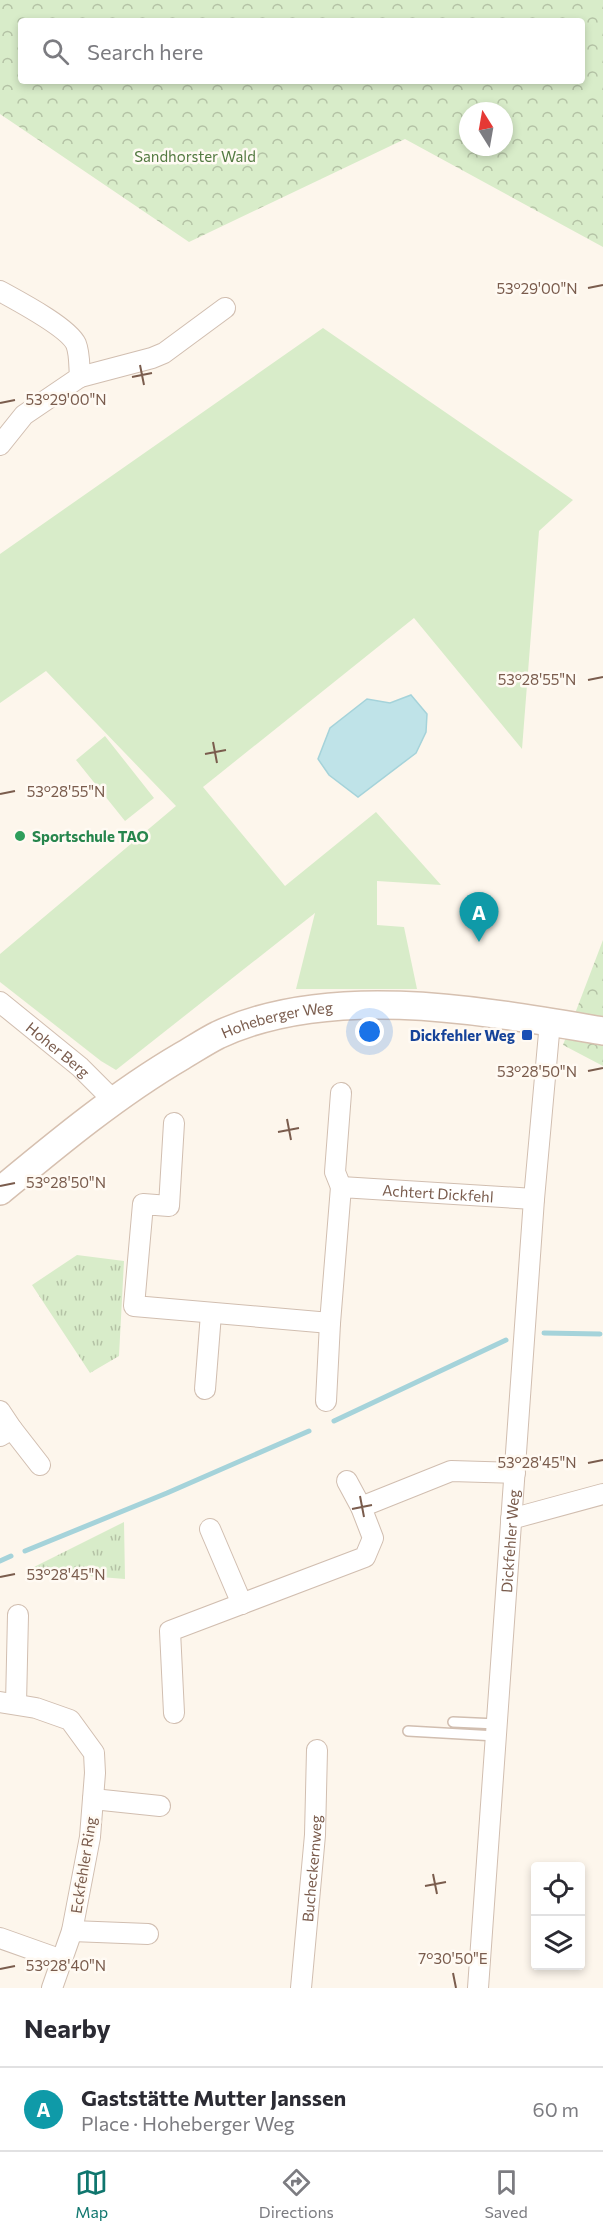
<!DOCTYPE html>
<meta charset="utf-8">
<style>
body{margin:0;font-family:Commissioner,sans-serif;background:#f7f7f7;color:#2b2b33}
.controls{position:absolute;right:18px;bottom:18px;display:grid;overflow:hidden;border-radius:6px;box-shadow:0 3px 9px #0003}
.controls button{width:54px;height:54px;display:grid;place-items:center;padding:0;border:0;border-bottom:2px solid #e1e1e2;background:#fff;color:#2b2b33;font:30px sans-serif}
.compass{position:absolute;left:459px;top:102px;width:54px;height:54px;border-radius:50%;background:#fff;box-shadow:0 3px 9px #0003;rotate:349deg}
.you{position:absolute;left:370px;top:1032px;width:21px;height:21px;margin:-15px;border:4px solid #fff;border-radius:50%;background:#1a73e8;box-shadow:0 0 0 9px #1a73e833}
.badge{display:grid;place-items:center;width:39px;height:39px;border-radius:50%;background:#0f766e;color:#fff;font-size:20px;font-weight:700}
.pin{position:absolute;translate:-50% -50px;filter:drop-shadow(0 2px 3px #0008)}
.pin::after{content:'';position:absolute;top:32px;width:21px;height:18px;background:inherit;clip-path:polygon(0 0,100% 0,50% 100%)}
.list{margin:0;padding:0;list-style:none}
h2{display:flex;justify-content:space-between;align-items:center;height:78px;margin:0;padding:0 24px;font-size:26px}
h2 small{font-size:20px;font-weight:400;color:#7c7c81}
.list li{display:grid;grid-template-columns:39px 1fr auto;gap:18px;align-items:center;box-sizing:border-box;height:84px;padding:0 24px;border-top:2px solid #e1e1e2}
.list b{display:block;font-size:22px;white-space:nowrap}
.list p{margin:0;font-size:20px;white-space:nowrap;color:#7c7c81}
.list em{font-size:20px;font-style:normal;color:#7c7c81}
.icon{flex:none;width:33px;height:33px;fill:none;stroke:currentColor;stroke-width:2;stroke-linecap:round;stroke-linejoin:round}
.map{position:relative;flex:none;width:603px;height:1988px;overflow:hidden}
.search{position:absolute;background:#fff;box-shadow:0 3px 9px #0003;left:18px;right:18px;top:18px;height:66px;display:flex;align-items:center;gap:15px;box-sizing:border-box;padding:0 21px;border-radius:6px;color:#7c7c81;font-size:22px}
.sheet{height:162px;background:#fff}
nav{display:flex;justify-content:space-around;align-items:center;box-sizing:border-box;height:84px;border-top:2px solid #e1e1e2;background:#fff;font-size:16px;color:#7c7c81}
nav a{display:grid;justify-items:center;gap:3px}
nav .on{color:#0f766e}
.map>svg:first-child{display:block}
.grass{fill:#d8ecc9}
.forest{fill:url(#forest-crowns);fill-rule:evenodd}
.park{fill:url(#park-tufts)}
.water{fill:#bfe3e8;stroke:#a5d3da;stroke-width:1.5}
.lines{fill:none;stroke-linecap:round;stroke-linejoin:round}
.stream{stroke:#a5d3da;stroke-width:5}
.lane-casing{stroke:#d1beb0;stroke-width:12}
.street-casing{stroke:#d1beb0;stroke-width:22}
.secondary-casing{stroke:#d6c0b0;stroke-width:30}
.lane{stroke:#fff;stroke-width:9}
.street{stroke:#fff;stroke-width:20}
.secondary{stroke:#fff;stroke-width:27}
.ticks{fill:none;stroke:#7a5c4d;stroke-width:2}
.leisure-dot{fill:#2e9e5b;stroke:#fffaf3;stroke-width:2}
.transit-dot{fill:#1a4fb4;stroke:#fffaf3;stroke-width:2}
.labels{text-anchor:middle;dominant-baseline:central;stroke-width:5;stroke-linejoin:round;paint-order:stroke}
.park-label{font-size:15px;fill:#537a41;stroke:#fffaf3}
.leisure-label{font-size:15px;font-weight:bold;fill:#27864d;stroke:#fffaf3;text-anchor:start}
.street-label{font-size:15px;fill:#7a5c4d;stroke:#fffaf3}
.transit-label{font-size:15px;font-weight:bold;fill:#164399;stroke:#fffaf3;text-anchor:end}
.ticks-label{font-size:15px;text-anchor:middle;fill:#7a5c4d;stroke:#fffaf3;stroke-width:5;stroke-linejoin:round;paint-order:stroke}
</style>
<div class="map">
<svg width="603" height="1988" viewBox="0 0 603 1988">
<defs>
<pattern id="forest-crowns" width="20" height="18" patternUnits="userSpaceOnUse" patternTransform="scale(1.5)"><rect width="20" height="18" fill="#d8ecc9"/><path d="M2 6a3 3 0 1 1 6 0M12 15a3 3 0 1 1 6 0" fill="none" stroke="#b4c2a5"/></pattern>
<pattern id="park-tufts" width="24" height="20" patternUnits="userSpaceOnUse" patternTransform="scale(1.5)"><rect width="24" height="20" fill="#d8ecc9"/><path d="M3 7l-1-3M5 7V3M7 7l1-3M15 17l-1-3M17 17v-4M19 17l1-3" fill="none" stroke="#b4c2a5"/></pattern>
</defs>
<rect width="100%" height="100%" fill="#fdf6ec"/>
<!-- grass -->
<path class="grass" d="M 323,328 L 573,500 L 539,531 L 522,749 L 414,618 L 203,787 L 285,886 L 376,812 L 441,885 L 377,881 L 377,925 L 404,927 L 417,989 L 296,989 L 315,913 L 116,1070 L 101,1061 L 0,982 L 0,954 L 176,806 L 46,671 L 0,703 L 0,554 Z
M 105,736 L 154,798 L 125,821 L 76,760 Z"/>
<!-- forest -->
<path class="forest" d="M 0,0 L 603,0 L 603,247 L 405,139 L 189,242 L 0,114 ZM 21,21 L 582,21 L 582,81 L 21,81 ZM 468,111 L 504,111 L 504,147 L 468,147 Z
M 603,940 L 603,1066 L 563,1045 Z"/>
<!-- park -->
<path class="park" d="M 77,1255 L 124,1261 L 119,1356 L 90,1373 L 32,1285 Z
M 124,1522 L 125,1579 L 26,1571 Z"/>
<!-- water -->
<path class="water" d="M 411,695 L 427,714 L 426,732 L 416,753 L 358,797 L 329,775 L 318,759 L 330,728 L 367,699 L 390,703 Z"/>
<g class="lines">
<!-- stream -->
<path class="stream" d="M 544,1333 L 600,1334
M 334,1421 L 506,1340
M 25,1551 L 167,1493 L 309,1431
M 0,1561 L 11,1556"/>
<!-- lane casing -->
<g class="lane-casing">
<path id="lane" d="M 453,1722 L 497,1724
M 408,1731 L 496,1736"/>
</g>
<!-- street casing -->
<g class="street-casing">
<g id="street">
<path d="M 0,291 C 18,301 68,327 76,344 C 80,354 79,367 80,377 L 24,415 L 0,445"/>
<path d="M 80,377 L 152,358 L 164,353 L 225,308"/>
<path id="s1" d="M 0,1002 L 80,1067 L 113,1100"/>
<path id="s2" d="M 174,1123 L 169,1206 L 143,1204 L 134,1306 L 330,1323 L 341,1187 L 534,1199"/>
<path d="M 341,1187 L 335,1172 L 341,1093"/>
<path d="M 205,1389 L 211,1314"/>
<path d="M 326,1401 L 330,1323"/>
<path d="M 0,1411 L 12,1429"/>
<path d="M 0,1436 L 12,1429 L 40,1465"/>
<path d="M 347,1481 L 361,1507"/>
<path d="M 511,1519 L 603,1494"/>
<path d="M 210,1529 L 242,1604"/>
<path d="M 0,1702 L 36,1708 L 70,1720 L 94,1753 L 95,1773 L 90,1837 L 72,1931 L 52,1988"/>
<path d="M 16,1704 L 18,1615"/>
<path d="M 174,1713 L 170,1631 L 365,1557 L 373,1538 L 361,1507 L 451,1471 L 515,1473"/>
<path d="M 93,1799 L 160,1806"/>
<path d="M 72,1931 L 148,1934"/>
<path d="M 0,1938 L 62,1960"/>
<path id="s3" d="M 301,1988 L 315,1835 L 317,1750"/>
<path id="s4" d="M 478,1988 L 534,1199 L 550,1022"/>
</g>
</g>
<!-- secondary casing -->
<g class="secondary-casing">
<g id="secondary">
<path id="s5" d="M 0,1191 C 58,1143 117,1094 182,1056 C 194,1049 206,1041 218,1035 C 331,982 484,1011 603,1031"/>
</g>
</g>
<!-- lane -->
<use href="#lane" class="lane"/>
<!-- street -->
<use href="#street" class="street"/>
<!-- secondary -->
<use href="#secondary" class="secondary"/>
</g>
<!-- ticks -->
<path class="ticks" d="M 588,288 L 603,285M 140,365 L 144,385M 132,377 L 152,373M 0,403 L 15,400M 588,680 L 603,677M 213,742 L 217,763M 205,754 L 226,750M 0,794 L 15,791M 588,1071 L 603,1068M 287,1119 L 291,1140M 278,1132 L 299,1128M 0,1186 L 15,1183M 588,1463 L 603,1460M 360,1496 L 364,1517M 352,1509 L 372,1505M 0,1577 L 15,1574M 433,1874 L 437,1894M 425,1886 L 446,1882M 0,1969 L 15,1966M 453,1973 L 456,1988"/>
<!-- markers -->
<circle class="leisure-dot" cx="20" cy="836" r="6"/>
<rect class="transit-dot" x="521" y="1029" width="12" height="12" rx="3"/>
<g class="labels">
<!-- park labels -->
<g class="park-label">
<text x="195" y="156">Sandhorster Wald</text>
</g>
<!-- leisure labels -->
<g class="leisure-label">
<text x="32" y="836">Sportschule TAO</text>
</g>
<!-- street labels -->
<g class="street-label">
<text stroke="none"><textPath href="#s5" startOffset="330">Hoheberger Weg</textPath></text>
<text stroke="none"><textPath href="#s1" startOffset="75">Hoher Berg</textPath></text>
<text stroke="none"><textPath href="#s2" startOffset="642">Achtert Dickfehl</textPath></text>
<text stroke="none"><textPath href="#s4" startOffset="448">Dickfehler Weg</textPath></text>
<text transform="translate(83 1865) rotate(-81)">Eckfehler Ring</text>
<text stroke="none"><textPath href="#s3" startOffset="120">Bucheckernweg</textPath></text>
</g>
<!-- transit labels -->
<g class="transit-label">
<text x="515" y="1035">Dickfehler Weg</text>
</g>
</g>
<g class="ticks-label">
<text x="537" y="294">53°29'00"N</text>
<text x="66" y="405">53°29'00"N</text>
<text x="537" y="685">53°28'55"N</text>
<text x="66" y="797">53°28'55"N</text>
<text x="537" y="1077">53°28'50"N</text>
<text x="66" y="1188">53°28'50"N</text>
<text x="537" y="1468">53°28'45"N</text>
<text x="66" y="1580">53°28'45"N</text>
<text x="453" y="1964">7°30'50"E</text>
<text x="66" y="1971">53°28'40"N</text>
</g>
</svg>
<div class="controls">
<button><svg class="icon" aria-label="locate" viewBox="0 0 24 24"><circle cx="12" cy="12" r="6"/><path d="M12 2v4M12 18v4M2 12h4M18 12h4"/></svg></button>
<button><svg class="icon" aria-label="layers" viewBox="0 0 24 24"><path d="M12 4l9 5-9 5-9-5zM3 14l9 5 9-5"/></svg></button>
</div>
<svg class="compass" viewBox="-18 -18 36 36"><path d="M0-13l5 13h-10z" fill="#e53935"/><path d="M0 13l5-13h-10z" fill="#7c7c81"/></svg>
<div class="you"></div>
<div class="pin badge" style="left:479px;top:942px;background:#0f9aa8">A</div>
<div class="search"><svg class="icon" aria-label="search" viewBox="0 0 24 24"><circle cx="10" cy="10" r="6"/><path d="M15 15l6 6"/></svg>Search here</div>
</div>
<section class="sheet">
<h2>Nearby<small></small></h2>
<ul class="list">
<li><span class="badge" style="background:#0f9aa8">A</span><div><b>Gaststätte Mutter Janssen</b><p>Place · Hoheberger Weg</p></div><em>60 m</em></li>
</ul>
</section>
<nav>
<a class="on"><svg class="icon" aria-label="map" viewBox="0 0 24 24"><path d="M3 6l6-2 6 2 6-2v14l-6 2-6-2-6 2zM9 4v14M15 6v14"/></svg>Map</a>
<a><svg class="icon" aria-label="directions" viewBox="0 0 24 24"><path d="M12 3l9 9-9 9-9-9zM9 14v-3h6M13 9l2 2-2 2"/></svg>Directions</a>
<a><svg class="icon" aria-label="saved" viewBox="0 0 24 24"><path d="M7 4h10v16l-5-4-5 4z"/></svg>Saved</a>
</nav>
